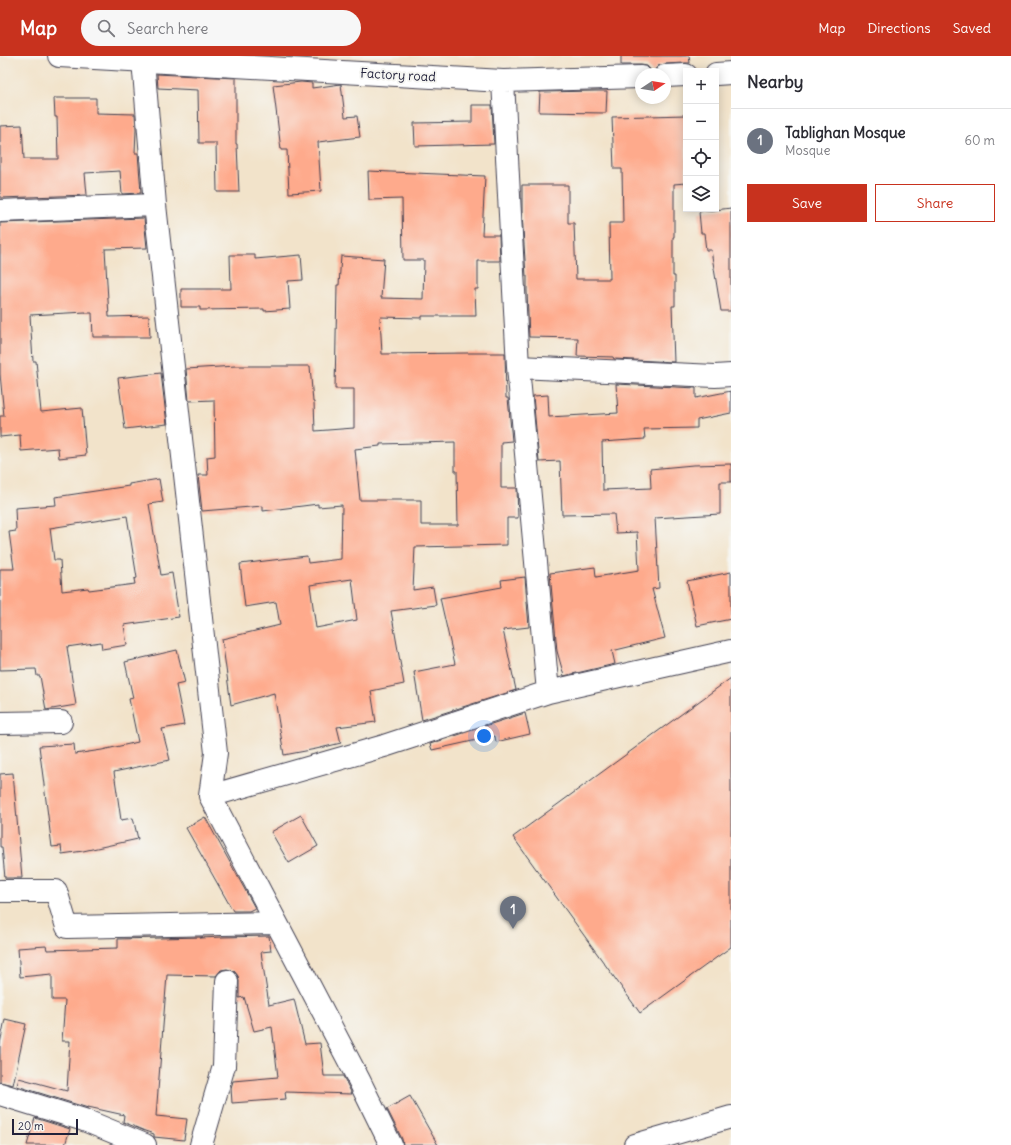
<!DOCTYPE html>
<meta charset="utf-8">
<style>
body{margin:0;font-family:Delius,sans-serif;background:#f7f7f7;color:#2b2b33}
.controls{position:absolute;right:12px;top:12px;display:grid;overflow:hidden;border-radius:0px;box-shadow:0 2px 10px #0003}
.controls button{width:36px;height:36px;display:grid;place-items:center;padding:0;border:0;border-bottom:1px solid #e1e1e2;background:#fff;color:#2b2b33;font:20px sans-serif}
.compass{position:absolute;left:635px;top:12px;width:36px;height:36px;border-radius:50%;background:#fff;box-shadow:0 2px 10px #0003;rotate:78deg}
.scale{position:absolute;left:12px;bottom:10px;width:66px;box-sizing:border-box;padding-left:4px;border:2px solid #22223b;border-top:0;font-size:11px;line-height:14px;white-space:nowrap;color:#22223b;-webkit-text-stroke:3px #f6f6f2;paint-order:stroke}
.you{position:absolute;left:484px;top:680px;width:14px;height:14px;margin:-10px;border:3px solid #fff;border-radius:50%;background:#1a73e8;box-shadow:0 0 0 6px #1a73e833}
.badge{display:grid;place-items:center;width:26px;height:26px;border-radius:50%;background:#c8321e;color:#fff;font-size:13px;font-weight:700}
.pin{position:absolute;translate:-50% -33px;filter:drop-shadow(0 1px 2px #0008)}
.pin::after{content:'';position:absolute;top:21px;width:14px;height:12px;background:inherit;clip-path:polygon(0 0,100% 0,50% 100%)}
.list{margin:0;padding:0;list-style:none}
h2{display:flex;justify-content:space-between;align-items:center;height:52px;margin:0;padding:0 16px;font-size:17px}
h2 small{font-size:13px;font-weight:400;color:#7c7c81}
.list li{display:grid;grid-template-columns:26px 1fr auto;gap:12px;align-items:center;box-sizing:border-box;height:64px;padding:0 16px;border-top:1px solid #e1e1e2}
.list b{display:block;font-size:15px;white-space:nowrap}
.list p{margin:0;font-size:13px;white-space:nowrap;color:#7c7c81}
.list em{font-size:13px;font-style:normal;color:#7c7c81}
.actions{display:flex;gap:8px;padding:12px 16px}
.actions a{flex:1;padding:9px 0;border:1px solid #c8321e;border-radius:0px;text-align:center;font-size:14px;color:#c8321e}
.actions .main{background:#c8321e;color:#fff}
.icon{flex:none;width:22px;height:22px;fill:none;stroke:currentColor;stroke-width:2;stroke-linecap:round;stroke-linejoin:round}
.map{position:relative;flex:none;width:731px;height:1089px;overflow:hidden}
header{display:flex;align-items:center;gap:24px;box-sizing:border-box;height:56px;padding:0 20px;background:#c8321e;color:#fff}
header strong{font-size:19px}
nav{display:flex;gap:22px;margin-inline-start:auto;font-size:14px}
.search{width:280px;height:36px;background:#f7f7f7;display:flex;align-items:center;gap:10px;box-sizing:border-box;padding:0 14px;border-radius:22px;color:#7c7c81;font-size:15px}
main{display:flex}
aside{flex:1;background:#fff}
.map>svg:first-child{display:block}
.building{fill:#feaa8c;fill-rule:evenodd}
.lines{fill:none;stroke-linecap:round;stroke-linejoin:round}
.minor-casing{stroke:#413f50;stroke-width:24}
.minor{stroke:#fff;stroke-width:22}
.labels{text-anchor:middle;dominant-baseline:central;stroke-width:4;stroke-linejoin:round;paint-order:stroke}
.street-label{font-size:13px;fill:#22223b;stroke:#f6f6f2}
</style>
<header>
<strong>Map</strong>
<div class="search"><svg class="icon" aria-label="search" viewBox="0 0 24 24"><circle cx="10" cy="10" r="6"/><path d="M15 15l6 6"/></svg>Search here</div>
<nav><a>Map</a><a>Directions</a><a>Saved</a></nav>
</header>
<main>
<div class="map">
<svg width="731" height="1089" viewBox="0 0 731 1089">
<rect width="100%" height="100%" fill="#f6f6f2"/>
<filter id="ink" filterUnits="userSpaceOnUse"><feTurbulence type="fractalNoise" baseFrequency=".025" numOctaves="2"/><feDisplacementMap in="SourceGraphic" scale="8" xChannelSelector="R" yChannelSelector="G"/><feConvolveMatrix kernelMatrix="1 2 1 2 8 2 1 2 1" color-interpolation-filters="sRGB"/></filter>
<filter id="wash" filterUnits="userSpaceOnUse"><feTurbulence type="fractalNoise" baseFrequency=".012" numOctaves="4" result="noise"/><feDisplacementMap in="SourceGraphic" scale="16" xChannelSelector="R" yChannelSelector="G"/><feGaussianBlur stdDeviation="0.9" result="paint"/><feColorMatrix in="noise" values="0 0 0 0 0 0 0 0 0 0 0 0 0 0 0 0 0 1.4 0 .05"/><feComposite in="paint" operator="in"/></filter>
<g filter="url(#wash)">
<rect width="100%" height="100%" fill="#f2e3ca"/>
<g id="blocks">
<!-- building -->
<path class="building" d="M 621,0 L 689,0 L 690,7 L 685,7 L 664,8 L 658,10 L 653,16 L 652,16 L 647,10 L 641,9 L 621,9 Z
M 157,18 L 236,22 L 236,88 L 237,88 L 239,136 L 217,136 L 216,87 L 199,87 L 198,34 L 158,32 Z
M 301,26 L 312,27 L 312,32 L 341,28 L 345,61 L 357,60 L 360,81 L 318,86 L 321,135 L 289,137 L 287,94 L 281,94 L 273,29 Z
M 596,35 L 607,35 L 606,57 L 539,56 L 540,36 Z
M 54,42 L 96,42 L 96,57 L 135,58 L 136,73 L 135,97 L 138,97 L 141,137 L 122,138 L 120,115 L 85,117 L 87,139 L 0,142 L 0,70 L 22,69 L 24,103 L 58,103 L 57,61 L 55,61 Z
M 472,49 L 492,49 L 494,88 L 415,90 L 414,67 L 472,66 Z
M 686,59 L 686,127 L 674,128 L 674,181 L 673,181 L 673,220 L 675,220 L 675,250 L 672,250 L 674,306 L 614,303 L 613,301 L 577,300 L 578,282 L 529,281 L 527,235 L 527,220 L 526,220 L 522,157 L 522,129 L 568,129 L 568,167 L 574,167 L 576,223 L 610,223 L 609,167 L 623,167 L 622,113 L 614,113 L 612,61 Z
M 368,115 L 485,120 L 482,179 L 499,179 L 500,205 L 478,205 L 478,233 L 475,233 L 476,260 L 422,260 L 422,262 L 380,261 L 382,298 L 468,297 L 505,297 L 506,342 L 508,342 L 512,385 L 501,386 L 501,432 L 517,432 L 518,462 L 507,462 L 507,489 L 415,491 L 413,534 L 433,531 L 436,549 L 391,555 L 404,628 L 371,635 L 376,666 L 337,671 L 341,687 L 316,693 L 284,699 L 274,637 L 231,649 L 222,583 L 280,569 L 276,546 L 245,551 L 240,508 L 307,500 L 308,507 L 341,503 L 342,449 L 318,451 L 318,448 L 263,455 L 263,450 L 202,455 L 198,419 L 208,419 L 207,401 L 215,400 L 214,344 L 189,345 L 186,313 L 236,310 L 310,310 L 313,346 L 314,346 L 315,375 L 354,372 L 354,333 L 335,333 L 337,229 L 339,229 L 341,200 L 384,203 L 381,242 L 423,243 L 424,204 L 403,204 L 402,143 L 369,144 ZM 455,386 L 455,415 L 457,415 L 458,469 L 421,469 L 421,444 L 360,444 L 355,393 L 380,390 L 380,388 ZM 352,523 L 357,564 L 316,572 L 310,529 Z
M 731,152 L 731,255 L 721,255 L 711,194 L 706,194 L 704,177 L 701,177 L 699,156 Z
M 144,162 L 147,192 L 105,193 L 109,261 L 149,260 L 150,281 L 93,281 L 92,257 L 86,257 L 86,256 L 30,259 L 33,305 L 36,305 L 41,356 L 82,352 L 86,399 L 59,402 L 58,392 L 21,395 L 20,379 L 0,381 L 0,360 L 4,360 L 0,318 L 0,167 Z
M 230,199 L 255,199 L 255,203 L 301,199 L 303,224 L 288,225 L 290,253 L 264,255 L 264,253 L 200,254 L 200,251 L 181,251 L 181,233 L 231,233 Z
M 161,317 L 167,368 L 125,373 L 118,322 Z
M 616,328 L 696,332 L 696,342 L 731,335 L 731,357 L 697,364 L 697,372 L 644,373 L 645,383 L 602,386 L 603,434 L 651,432 L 650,413 L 693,409 L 731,408 L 731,426 L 720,426 L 720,458 L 655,462 L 659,532 L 652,533 L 665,582 L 612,595 L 615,608 L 564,620 L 557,595 L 550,517 L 595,511 L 596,521 L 639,514 L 637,476 L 616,477 L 614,458 L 562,459 L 560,405 L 539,406 L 533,340 L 548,339 L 549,361 L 618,357 Z
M 159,423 L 163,446 L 149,448 L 161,519 L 172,517 L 179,561 L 124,569 L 127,589 L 102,593 L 101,586 L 67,591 L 76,649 L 46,654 L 40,620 L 37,620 L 36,613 L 0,614 L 0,513 L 14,513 L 9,476 L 16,475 L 15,452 L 56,449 L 55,441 L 129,430 L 129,428 ZM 127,460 L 137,522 L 134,523 L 135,528 L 89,534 L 88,532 L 62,535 L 60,504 L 54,504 L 50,472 Z
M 731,516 L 731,563 L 697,570 L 687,525 Z
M 525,521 L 529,571 L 503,574 L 516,634 L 422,664 L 414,616 L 455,608 L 440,542 L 502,531 L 501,524 Z
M 177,594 L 185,627 L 176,629 L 184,669 L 162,673 L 170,704 L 114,716 L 121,764 L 133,762 L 138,783 L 83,795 L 62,798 L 61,790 L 52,791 L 39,690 L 74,688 L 75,698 L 102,694 L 138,686 L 129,643 L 133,642 L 125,606 Z
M 731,622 L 731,891 L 640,957 L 513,781 Z
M 525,657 L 530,678 L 496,686 L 495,680 L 432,694 L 430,688 Z
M 13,717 L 22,822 L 5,822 L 2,791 L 0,791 L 0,718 Z
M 301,759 L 318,790 L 289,807 L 271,776 Z
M 205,761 L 255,852 L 249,855 L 233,855 L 186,772 Z
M 269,880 L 271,895 L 261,896 L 269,949 L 294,943 L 305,988 L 320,987 L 324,1020 L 343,1020 L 352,1038 L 285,1036 L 286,1043 L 232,1047 L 231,1032 L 233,1025 L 278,1021 L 272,971 L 254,975 L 244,941 L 239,942 L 239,925 L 238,920 L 234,915 L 227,913 L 221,914 L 216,920 L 167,919 L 156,1060 L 187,1063 L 184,1084 L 154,1081 L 154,1078 L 145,1075 L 123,1066 L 124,1059 L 88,1051 L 88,1052 L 17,1030 L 19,1022 L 67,1035 L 70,985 L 62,985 L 65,944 L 52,944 L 52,918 L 20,921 L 18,892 L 46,890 L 47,894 L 118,892 L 118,883 L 203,881 L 200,882 L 223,881 Z
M 5,963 L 26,968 L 13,1029 L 0,1026 L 0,988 Z
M 410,1040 L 438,1089 L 403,1089 L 402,1083 L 387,1053 Z
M 35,1062 L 70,1073 L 65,1089 L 27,1089 Z"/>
</g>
</g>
<g filter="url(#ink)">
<use href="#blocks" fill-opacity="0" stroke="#413f50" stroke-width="1"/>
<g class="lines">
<!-- minor casing -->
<g class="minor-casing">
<path id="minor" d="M 59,0 L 503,25 L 641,21
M 143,4 L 155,149 L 216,697 L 210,740 L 359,1024 L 391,1089
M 716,18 L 731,17
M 665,20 L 686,19
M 503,25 L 518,311 L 548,636
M 0,155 L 155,149
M 518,311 L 715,320 L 731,319
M 0,667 L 61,666
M 210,740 L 384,690 L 548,636 L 731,595
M 0,835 L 56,835 L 67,871 L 276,867
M 0,1038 L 84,1064 L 145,1089
M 201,1089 L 224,1010 L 227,925
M 635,1089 L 731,1061"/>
</g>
<!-- minor -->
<use href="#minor" class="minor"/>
</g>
</g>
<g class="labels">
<!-- street labels -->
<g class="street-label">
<text transform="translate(398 19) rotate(3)">Factory road</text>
</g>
</g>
</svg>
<div class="controls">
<button>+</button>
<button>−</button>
<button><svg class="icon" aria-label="locate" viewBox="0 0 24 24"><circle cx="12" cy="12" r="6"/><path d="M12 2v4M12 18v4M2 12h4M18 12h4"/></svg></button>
<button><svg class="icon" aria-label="layers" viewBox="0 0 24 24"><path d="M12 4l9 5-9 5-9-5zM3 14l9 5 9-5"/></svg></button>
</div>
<svg class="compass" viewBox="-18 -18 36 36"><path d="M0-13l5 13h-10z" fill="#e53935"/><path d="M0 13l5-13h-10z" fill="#7c7c81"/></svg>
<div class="scale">20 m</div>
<div class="you"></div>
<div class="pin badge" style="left:513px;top:873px;background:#6b7280">1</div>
</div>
<aside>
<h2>Nearby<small></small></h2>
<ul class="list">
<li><span class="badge" style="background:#6b7280">1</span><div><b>Tablighan Mosque</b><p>Mosque</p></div><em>60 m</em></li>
</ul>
<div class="actions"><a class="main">Save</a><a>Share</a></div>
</aside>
</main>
